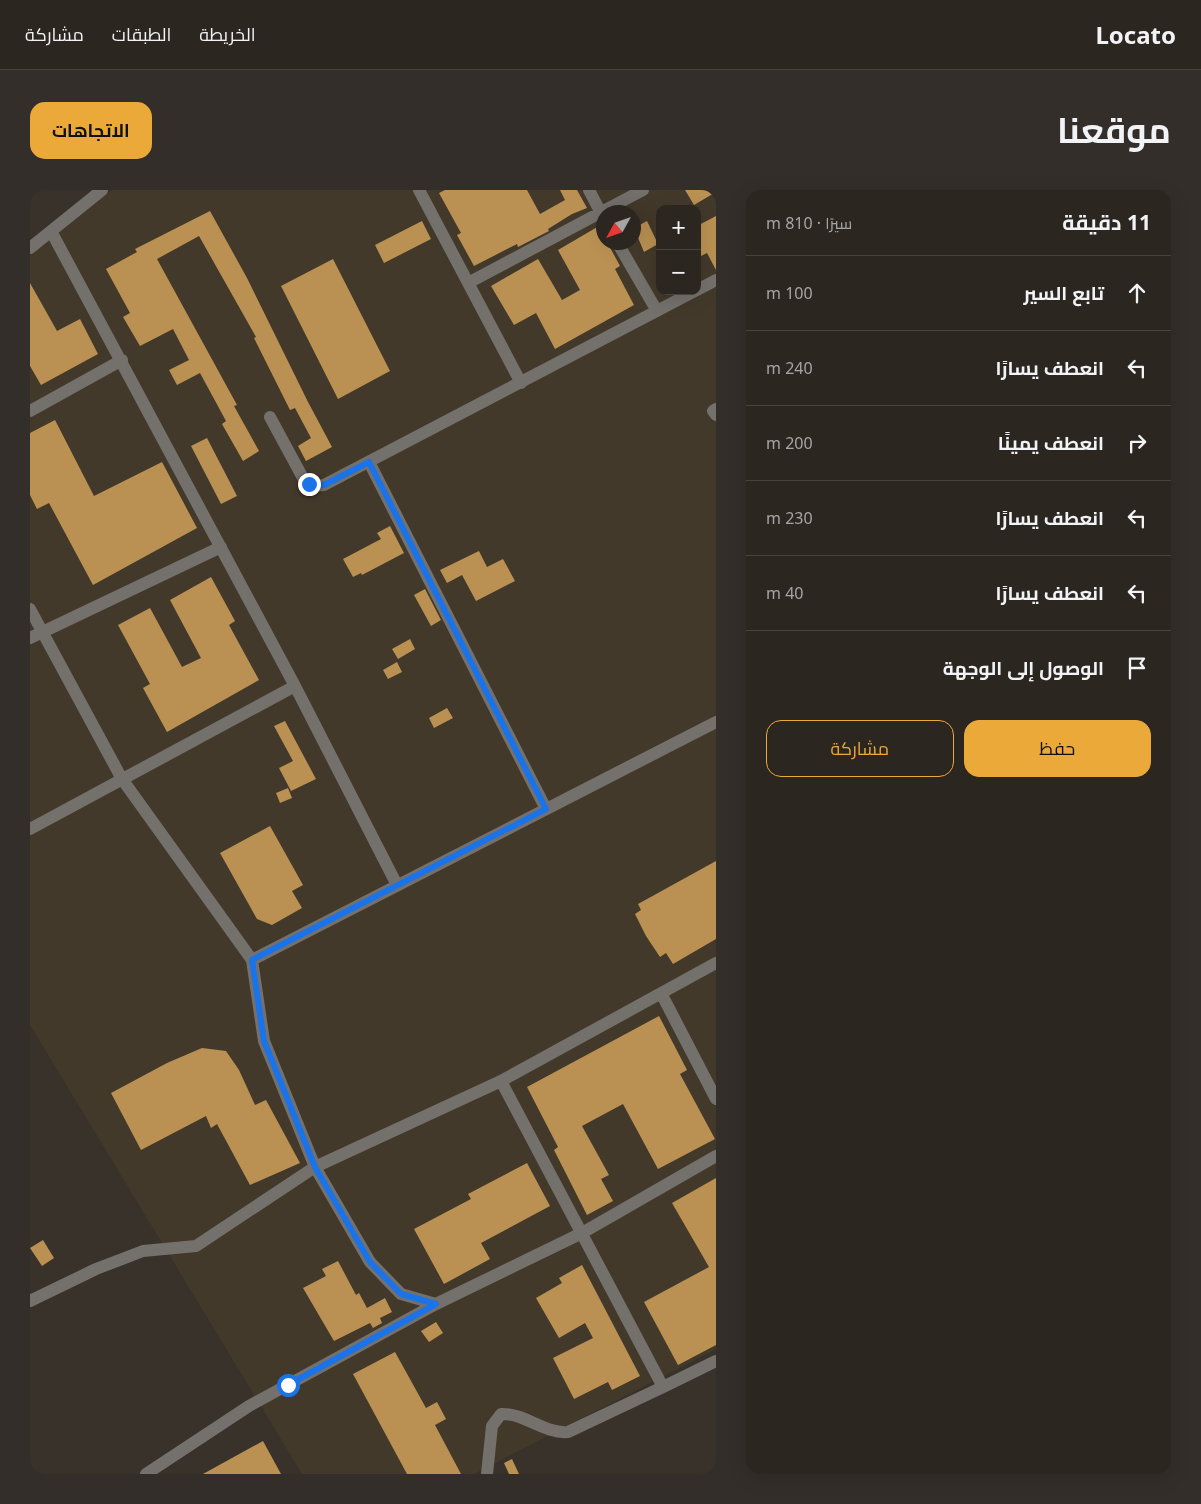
<!DOCTYPE html>
<html lang="ar">
<meta charset="utf-8">
<style>
body{margin:0;font-family:"Noto Sans",Cairo,sans-serif;background:#332e29;color:#f1f3f6;direction:rtl}
.controls{position:absolute;right:15px;top:15px;display:grid;overflow:hidden;border-radius:10px;box-shadow:0 5px 20px #0002}
.controls button{width:45px;height:45px;display:grid;place-items:center;padding:0;border:0;border-bottom:1px solid #47433e;background:#2b2620;color:#f1f3f6;font:25px sans-serif}
.compass{position:absolute;left:566px;top:15px;width:45px;height:45px;border-radius:50%;background:#2b2620;box-shadow:0 5px 20px #0002;rotate:230deg}
.stop{position:absolute;width:15px;height:15px;margin:-11px;border:4px solid #1a73e8;border-radius:50%;background:#fff}
.stop.end{background:#1a73e8;border-color:#fff;box-shadow:0 1px 5px #0008}
.list{margin:0;padding:0;list-style:none}
h2{display:flex;justify-content:space-between;align-items:center;height:65px;margin:0;padding:0 20px;font-size:21px}
h2 small{font-size:16px;font-weight:400;color:#a6a5a5}
.list li{display:grid;grid-template-columns:32px 1fr auto;gap:15px;align-items:center;box-sizing:border-box;height:75px;padding:0 20px;border-top:1px solid #47433e}
.list b{display:block;font-size:19px;white-space:nowrap}
.list em{font-size:16px;font-style:normal;color:#a6a5a5}
.actions{display:flex;gap:10px;padding:15px 20px}
.actions a{flex:1;padding:11px 0;border:1px solid #eba93a;border-radius:15px;text-align:center;font-size:18px;color:#eba93a}
.actions .main{background:#eba93a;color:#111}
.icon{flex:none;width:28px;height:28px;fill:none;stroke:currentColor;stroke-width:2;stroke-linecap:round;stroke-linejoin:round}
.map{position:relative;flex:none;width:686px;height:1284px;overflow:hidden;direction:ltr;border-radius:15px}
header{display:flex;align-items:center;gap:30px;box-sizing:border-box;height:70px;padding:0 25px;background:#2b2620;border-bottom:1px solid #47433e}
header strong{font-size:24px}
nav{display:flex;gap:28px;margin-inline-start:auto;font-size:18px}
.intro{display:flex;align-items:center;justify-content:space-between;box-sizing:border-box;height:120px;padding:0 30px}
h1{margin:0;font-size:35px}
.button{padding:12px 22px;border-radius:15px;background:#eba93a;color:#111;font-size:18px;font-weight:700}
main{display:flex;gap:30px;padding:0 30px}
aside{flex:1;background:#2b2620;border-radius:15px;box-shadow:0 5px 20px #0002}
.map>svg:first-child{display:block}
.built{fill:#43392b;fill-rule:evenodd}
.building{fill:#ba9152}
.lines{fill:none;stroke-linecap:round;stroke-linejoin:round}
.minor{stroke:#74716d;stroke-width:12}
.route{stroke:#1a73e8;stroke-width:6}
</style>
<header>
<strong>Locato</strong>
<nav><a>الخريطة</a><a>الطبقات</a><a>مشاركة</a></nav>
</header>
<div class="intro"><h1>موقعنا</h1><a class="button">الاتجاهات</a></div>
<main>
<aside>
<h2>11 دقيقة<small>سيرًا · 810 m</small></h2>
<ul class="list">
<li><svg class="icon" aria-label="ahead" viewBox="0 0 24 24"><path d="M12 20V5M6 11l6-6 6 6"/></svg><div><b>تابع السير</b></div><em>100 m</em></li>
<li><svg class="icon" aria-label="left" viewBox="0 0 24 24"><path d="M17 20v-9H6M10 6l-5 5 5 5"/></svg><div><b>انعطف يسارًا</b></div><em>240 m</em></li>
<li><svg class="icon" aria-label="right" viewBox="0 0 24 24"><path d="M7 20v-9h11M14 6l5 5-5 5"/></svg><div><b>انعطف يمينًا</b></div><em>200 m</em></li>
<li><svg class="icon" aria-label="left" viewBox="0 0 24 24"><path d="M17 20v-9H6M10 6l-5 5 5 5"/></svg><div><b>انعطف يسارًا</b></div><em>230 m</em></li>
<li><svg class="icon" aria-label="left" viewBox="0 0 24 24"><path d="M17 20v-9H6M10 6l-5 5 5 5"/></svg><div><b>انعطف يسارًا</b></div><em>40 m</em></li>
<li><svg class="icon" aria-label="arrive" viewBox="0 0 24 24"><path d="M6 21V4h12l-3 4 3 4H6"/></svg><div><b>الوصول إلى الوجهة</b></div></li>
</ul>
<div class="actions"><a class="main">حفظ</a><a>مشاركة</a></div>
</aside>
<div class="map">
<svg width="686" height="1284" viewBox="0 0 686 1284">
<rect width="100%" height="100%" fill="#39322a"/>
<!-- built -->
<path class="built" d="M 82,0 L 686,0 L 686,1159 L 444,1284 L 272,1284 L 0,835 L 0,61 ZM 630,19 L 667,19 L 667,101 L 630,101 ZM 574,22 L 604,22 L 604,52 L 574,52 Z"/>
<!-- building -->
<path class="building" d="M 415,0 L 497,0 L 510,24 L 535,10 L 530,0 L 547,0 L 557,18 L 542,24 L 518,39 L 519,41 L 488,57 L 487,54 L 444,76 L 427,45 L 431,43 L 409,3 Z
M 655,0 L 686,0 L 686,2 L 664,15 Z
M 180,21 L 217,88 L 278,212 L 302,257 L 276,271 L 268,256 L 281,248 L 265,218 L 260,220 L 224,148 L 226,147 L 169,46 L 127,69 L 207,215 L 204,216 L 229,261 L 213,271 L 192,234 L 196,231 L 170,183 L 147,195 L 139,180 L 159,170 L 143,139 L 110,156 L 93,127 L 100,123 L 76,79 L 107,62 L 105,59 Z
M 686,26 L 686,80 L 677,63 L 667,68 L 667,36 Z
M 392,31 L 401,49 L 354,73 L 345,55 Z
M 617,31 L 628,54 L 614,62 L 604,38 Z
M 569,36 L 574,46 L 574,52 L 577,52 L 590,76 L 585,79 L 604,115 L 525,159 L 506,123 L 484,135 L 461,96 L 508,69 L 532,110 L 550,100 L 528,60 Z
M 303,69 L 360,181 L 308,209 L 251,96 Z
M 0,93 L 27,141 L 50,129 L 68,164 L 11,195 L 0,176 Z
M 25,230 L 64,306 L 132,272 L 167,338 L 63,395 L 19,313 L 7,319 L 0,305 L 0,243 Z
M 177,248 L 207,306 L 191,314 L 161,256 Z
M 360,336 L 374,363 L 332,385 L 331,383 L 323,387 L 313,369 L 351,349 L 347,343 Z
M 449,361 L 457,377 L 473,369 L 485,391 L 446,411 L 432,385 L 417,393 L 410,380 Z
M 181,387 L 205,431 L 199,435 L 229,490 L 137,542 L 113,498 L 120,494 L 88,435 L 120,418 L 152,477 L 154,476 L 171,468 L 140,410 Z
M 395,399 L 411,430 L 401,436 L 384,405 Z
M 380,449 L 385,459 L 368,469 L 362,459 Z
M 367,472 L 372,482 L 358,489 L 353,480 Z
M 417,518 L 423,528 L 404,538 L 399,528 Z
M 255,531 L 286,589 L 261,601 L 249,578 L 263,571 L 244,536 Z
M 258,598 L 262,608 L 250,613 L 246,603 Z
M 240,636 L 273,695 L 262,701 L 272,718 L 242,735 L 227,729 L 190,663 Z
M 686,671 L 686,749 L 643,774 L 636,763 L 630,767 L 616,746 L 605,724 L 611,720 L 608,714 Z
M 629,826 L 657,880 L 650,884 L 685,949 L 628,979 L 593,914 L 552,936 L 579,985 L 571,989 L 583,1011 L 557,1025 L 524,960 L 528,957 L 497,897 Z
M 172,858 L 196,861 L 209,880 L 225,915 L 236,910 L 270,973 L 220,995 L 187,934 L 181,938 L 176,926 L 111,960 L 81,903 L 137,873 Z
M 497,973 L 520,1016 L 451,1053 L 460,1069 L 414,1094 L 384,1039 L 441,1009 L 438,1004 Z
M 686,988 L 686,1155 L 648,1175 L 614,1112 L 679,1077 L 642,1013 Z
M 13,1050 L 24,1068 L 12,1076 L 0,1058 Z
M 308,1071 L 326,1105 L 329,1103 L 337,1118 L 355,1108 L 362,1122 L 350,1128 L 352,1133 L 343,1138 L 340,1133 L 304,1151 L 273,1098 L 296,1086 L 292,1079 Z
M 552,1075 L 610,1186 L 582,1200 L 578,1192 L 544,1209 L 523,1168 L 563,1148 L 555,1133 L 529,1148 L 506,1108 L 532,1093 L 529,1088 Z
M 406,1132 L 413,1143 L 399,1152 L 391,1141 Z
M 365,1162 L 396,1218 L 407,1212 L 416,1229 L 405,1235 L 431,1284 L 377,1284 L 323,1184 Z
M 233,1251 L 251,1284 L 173,1284 Z
M 482,1269 L 489,1284 L 479,1284 L 474,1273 Z"/>
<g class="lines">
<!-- minor -->
<path class="minor" d="M 389,0 L 491,193
M 559,0 L 574,29
M 21,41 L 265,496 L 367,695
M 587,52 L 627,121
M 0,58 L 72,0
M 438,93 L 613,0
M 667,100 L 686,90
M 686,219 L 683,221 L 686,225
M 0,221 L 92,170
M 240,227 L 273,288 L 283,296 L 294,295 L 665,101
M 339,272 L 516,619
M 0,419 L 92,589 L 222,770 L 234,851 L 285,977 L 340,1072 L 371,1104 L 406,1114 L 552,1043 L 686,966
M 0,448 L 191,357
M 0,639 L 265,496
M 222,770 L 686,532
M 631,803 L 686,909
M 471,891 L 633,1197 L 686,1171
M 0,1111 L 66,1079 L 113,1061 L 166,1056 L 285,977 L 471,891 L 686,773
M 116,1284 L 219,1216 L 406,1114
M 457,1284 L 462,1236 L 471,1224 C 495,1223 514,1244 538,1242 L 633,1197"/>
</g>
<g class="lines">
<!-- route -->
<path class="route" d="M 258,1195 L 406,1114 L 371,1104 L 340,1072 L 285,977 L 234,851 L 222,770 L 516,619 L 339,272 L 294,295 L 279,294"/>
</g>
</svg>
<div class="controls">
<button>+</button>
<button>−</button>
</div>
<svg class="compass" viewBox="-18 -18 36 36"><path d="M0-13l5 13h-10z" fill="#e53935"/><path d="M0 13l5-13h-10z" fill="#a6a5a5"/></svg>
<div class="stop" style="left:258px;top:1195px"></div>
<div class="stop end" style="left:279px;top:294px"></div>
</div>
</main>
